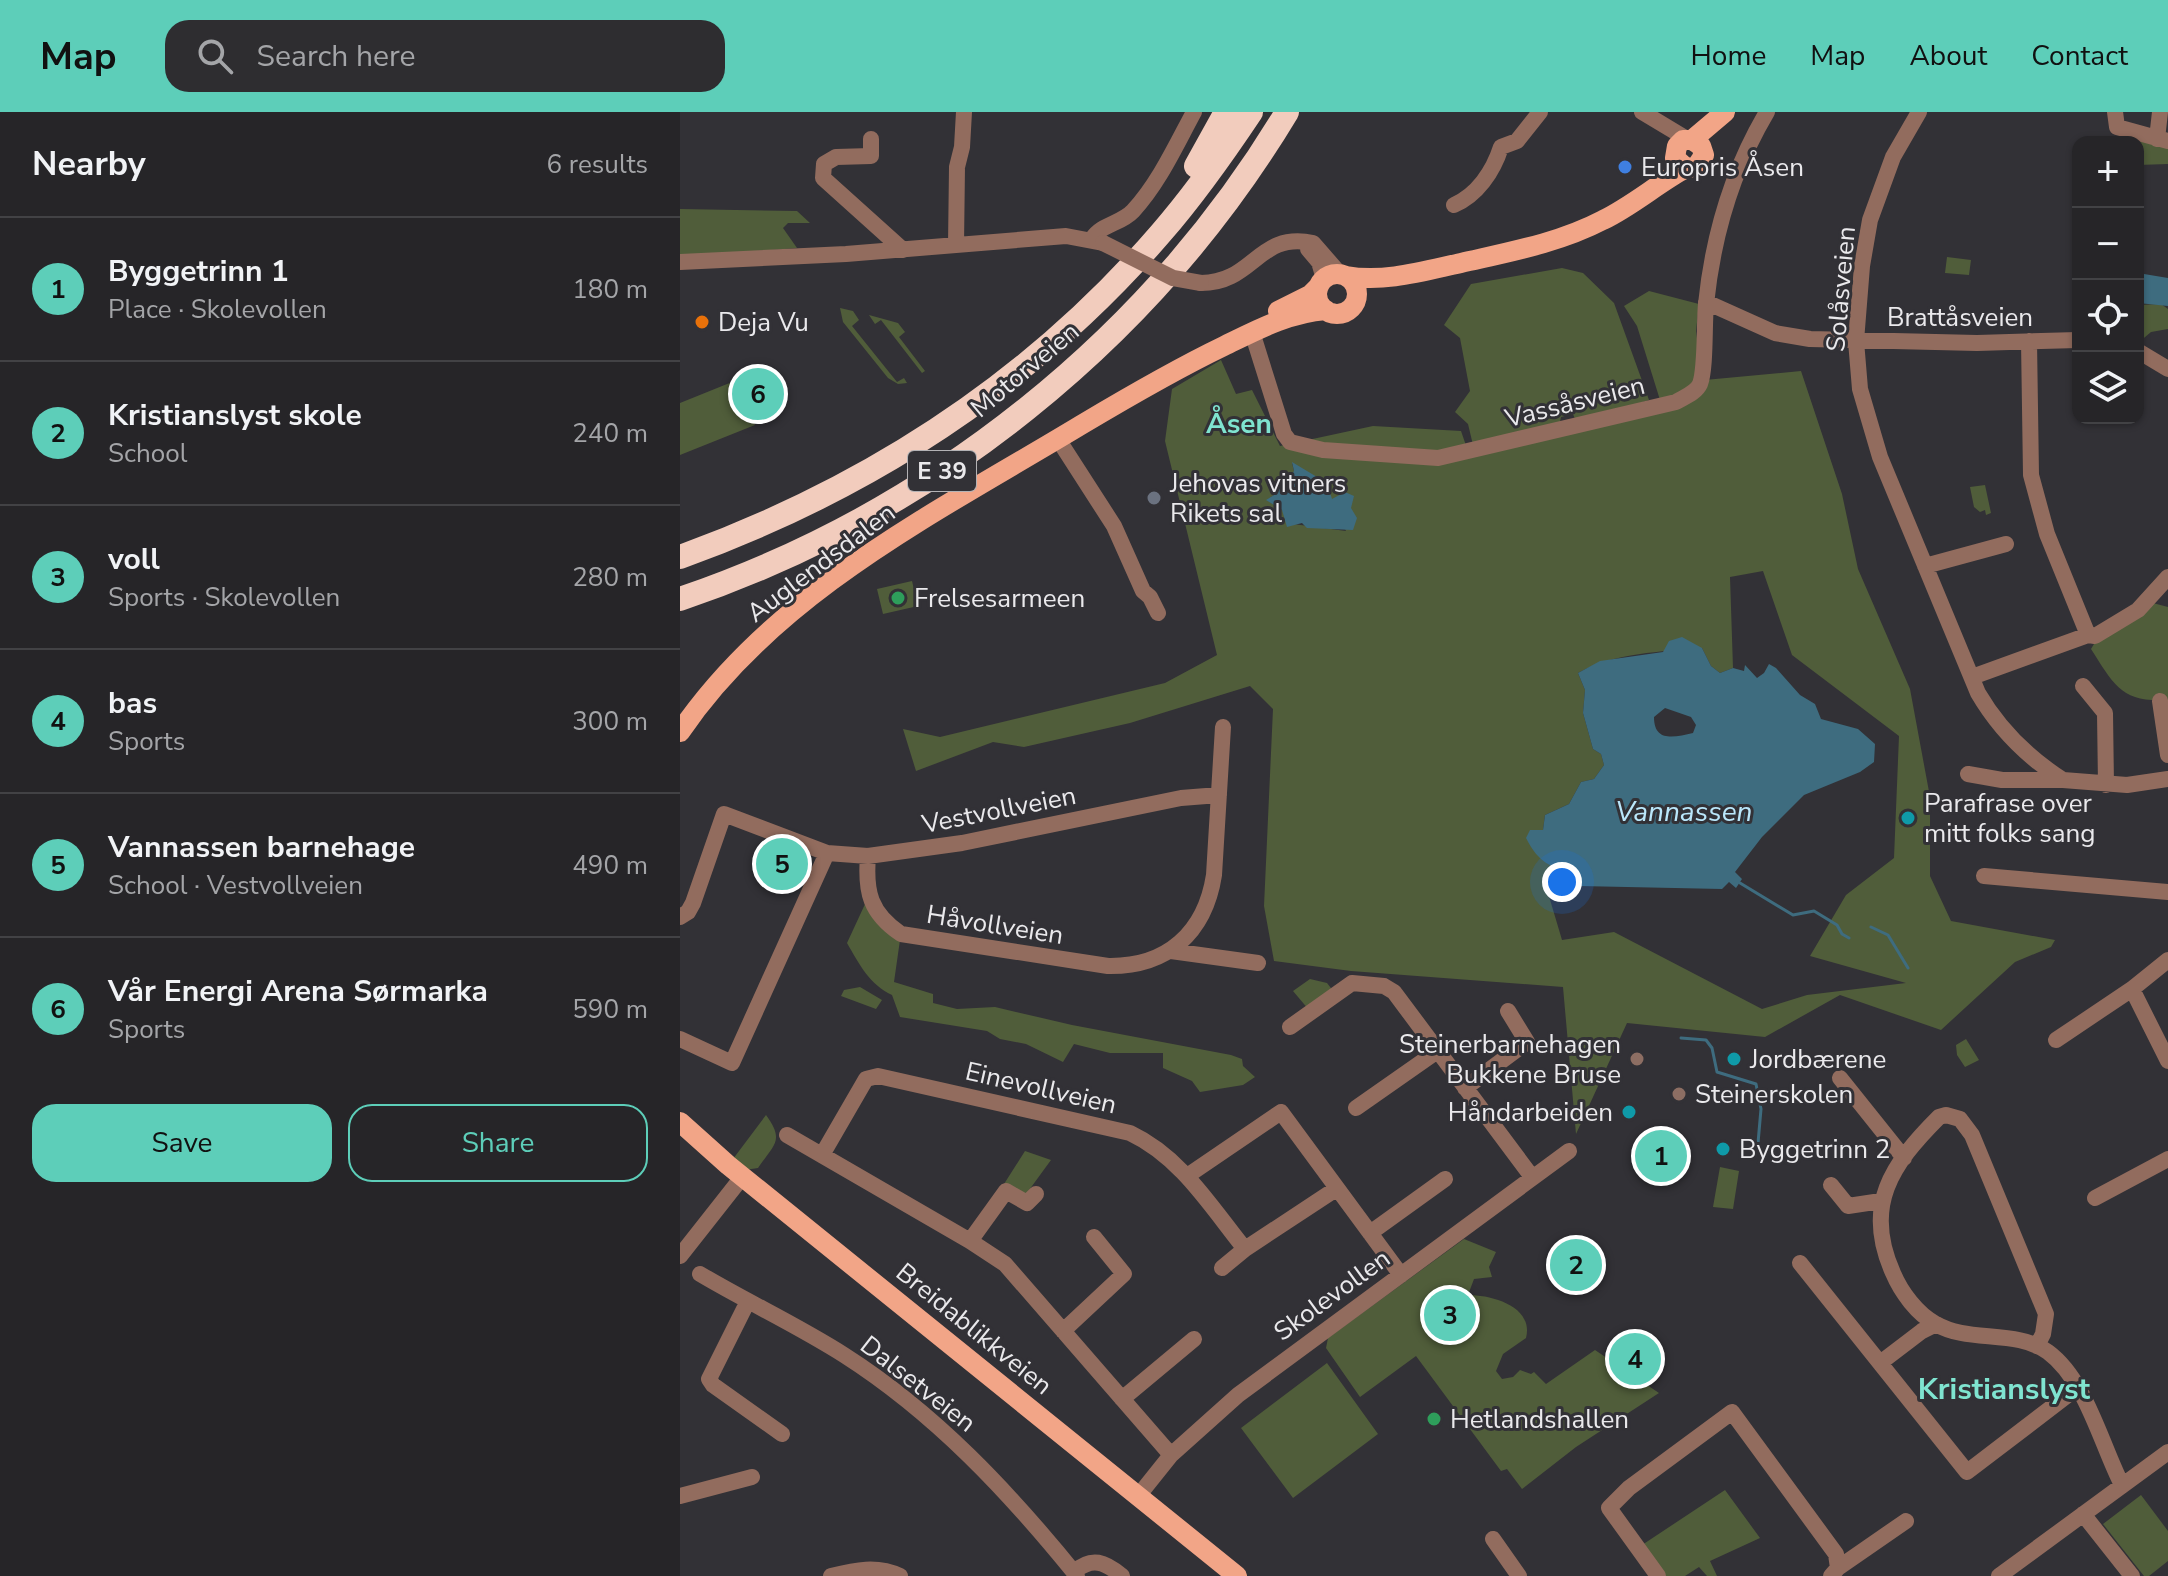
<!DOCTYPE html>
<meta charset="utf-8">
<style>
body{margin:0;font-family:"Nunito Sans",sans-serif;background:#2e2d30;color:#f1f3f6}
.controls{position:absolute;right:24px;top:24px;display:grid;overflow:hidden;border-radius:16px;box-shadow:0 2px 6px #0004}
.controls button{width:72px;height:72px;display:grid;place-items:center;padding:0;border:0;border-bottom:2px solid #424245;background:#262528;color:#f1f3f6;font:40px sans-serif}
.you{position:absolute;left:882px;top:770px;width:28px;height:28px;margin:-20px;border:6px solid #fff;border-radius:50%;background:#1a73e8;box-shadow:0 0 0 12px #1a73e833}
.badge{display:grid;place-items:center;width:52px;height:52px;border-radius:50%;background:#5dceb9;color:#111;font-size:26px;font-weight:700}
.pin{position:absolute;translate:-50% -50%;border:4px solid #fff;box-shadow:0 2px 8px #0006}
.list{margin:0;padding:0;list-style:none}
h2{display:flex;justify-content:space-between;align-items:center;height:104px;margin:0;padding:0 32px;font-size:34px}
h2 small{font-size:26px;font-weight:400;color:#a4a5a8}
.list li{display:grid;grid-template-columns:52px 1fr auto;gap:24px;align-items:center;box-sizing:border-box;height:144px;padding:0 32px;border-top:2px solid #424245}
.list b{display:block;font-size:30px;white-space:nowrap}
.list p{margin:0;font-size:26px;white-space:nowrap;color:#a4a5a8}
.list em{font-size:26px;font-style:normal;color:#a4a5a8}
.actions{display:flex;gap:16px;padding:24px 32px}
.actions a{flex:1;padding:18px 0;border:2px solid #5dceb9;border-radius:24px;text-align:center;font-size:28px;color:#5dceb9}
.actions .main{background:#5dceb9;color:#111}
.icon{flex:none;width:44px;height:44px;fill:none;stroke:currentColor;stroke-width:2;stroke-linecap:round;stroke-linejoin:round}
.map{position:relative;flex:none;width:1488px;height:1464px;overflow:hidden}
header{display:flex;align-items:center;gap:48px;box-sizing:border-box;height:112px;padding:0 40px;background:#5dceb9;color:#111}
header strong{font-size:38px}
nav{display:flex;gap:44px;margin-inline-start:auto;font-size:28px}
.search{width:560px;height:72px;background:#2e2d30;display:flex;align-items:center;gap:20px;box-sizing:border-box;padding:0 28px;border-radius:24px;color:#a4a5a8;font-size:30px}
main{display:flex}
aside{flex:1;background:#262528}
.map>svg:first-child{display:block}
.green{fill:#505d3a;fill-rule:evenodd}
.water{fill:#3e6c7f;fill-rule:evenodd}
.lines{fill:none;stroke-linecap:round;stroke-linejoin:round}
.stream{stroke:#3e6c7f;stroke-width:3}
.minor{stroke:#926c5e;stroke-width:16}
.major{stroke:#f2a587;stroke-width:20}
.highway{stroke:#f2ccbd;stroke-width:24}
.minor-bridge{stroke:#926c5e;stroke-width:16}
.shop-dot{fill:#3f7fe0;stroke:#323136;stroke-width:3}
.food-dot{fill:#e8710a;stroke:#323136;stroke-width:3}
.worship-dot{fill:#6b7280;stroke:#323136;stroke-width:3}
.leisure-dot{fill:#2e9e5b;stroke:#323136;stroke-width:3}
.culture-dot{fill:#0f9aa8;stroke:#323136;stroke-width:3}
.education-dot{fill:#8d6e63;stroke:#323136;stroke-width:3}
.labels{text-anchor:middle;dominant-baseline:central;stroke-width:6;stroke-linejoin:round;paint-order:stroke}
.shield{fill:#323136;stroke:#b3b2b5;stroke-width:2}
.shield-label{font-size:24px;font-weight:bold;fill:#eae9ec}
.poi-label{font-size:26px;fill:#eae9ec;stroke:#323136;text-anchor:start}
.street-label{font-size:26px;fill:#eae9ec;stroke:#323136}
.neighbourhood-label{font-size:28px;font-weight:bold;fill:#7fe4d0;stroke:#323136}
.water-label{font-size:28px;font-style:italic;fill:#bae7fb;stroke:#323136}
.quarter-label{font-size:30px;font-weight:bold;fill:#7fe4d0;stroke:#323136}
</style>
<header>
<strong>Map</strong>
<div class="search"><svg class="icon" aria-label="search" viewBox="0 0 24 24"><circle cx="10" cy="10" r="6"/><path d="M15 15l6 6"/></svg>Search here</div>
<nav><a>Home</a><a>Map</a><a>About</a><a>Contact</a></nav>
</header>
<main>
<aside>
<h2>Nearby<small>6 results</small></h2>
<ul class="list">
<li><span class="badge">1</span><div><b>Byggetrinn 1</b><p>Place · Skolevollen</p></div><em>180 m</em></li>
<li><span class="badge">2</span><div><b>Kristianslyst skole</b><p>School</p></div><em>240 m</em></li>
<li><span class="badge">3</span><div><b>voll</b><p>Sports · Skolevollen</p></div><em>280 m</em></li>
<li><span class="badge">4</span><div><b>bas</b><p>Sports</p></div><em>300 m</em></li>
<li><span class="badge">5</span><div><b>Vannassen barnehage</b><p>School · Vestvollveien</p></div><em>490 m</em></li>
<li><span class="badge">6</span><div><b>Vår Energi Arena Sørmarka</b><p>Sports</p></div><em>590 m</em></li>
</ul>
<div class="actions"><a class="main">Save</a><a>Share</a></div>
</aside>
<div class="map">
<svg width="1488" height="1464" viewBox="0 0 1488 1464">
<rect width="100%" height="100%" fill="#323136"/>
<!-- green -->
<path class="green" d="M 1455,28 L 1488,34 L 1488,52 L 1458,53 L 1458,30 L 1449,30 Z
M 0,97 L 117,99 L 130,111 L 108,111 L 103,116 L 117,136 L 0,145 Z
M 1267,145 L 1291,148 L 1289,163 L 1265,161 Z
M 882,156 L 903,161 L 934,191 L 969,288 L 897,312 L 893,302 L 881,305 L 880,310 L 793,333 L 788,312 L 775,300 L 790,279 L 780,226 L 764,213 L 791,172 Z
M 969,179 L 1019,192 L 1016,219 L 1019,242 L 1014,269 L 1121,259 L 1162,382 L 1178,457 L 1230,577 L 1250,685 L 1250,764 L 1271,809 L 1375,828 L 1371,835 L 1335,850 L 1261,918 L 1160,883 L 1085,925 L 947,911 L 896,1022 L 883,875 L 671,859 L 594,849 L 584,794 L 593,597 L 570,574 L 450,611 L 344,635 L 313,630 L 236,659 L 223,617 L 260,625 L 485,571 L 537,543 L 485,329 L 492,277 L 541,248 L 556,282 L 572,278 L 600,334 L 693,314 L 781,319 L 790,345 L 980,288 L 957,214 L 944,194 ZM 612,351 L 651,388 L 666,419 L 613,412 L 602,398 L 587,388 L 594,383 L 610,381 L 614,359 ZM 1083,459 L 1112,543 L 1219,624 L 1214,746 L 1166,783 L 1130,844 L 1226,871 L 1127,883 L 1082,897 L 934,820 L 882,828 L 863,764 L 899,774 L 894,764 L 874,757 L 850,718 L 863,718 L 865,703 L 889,692 L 901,670 L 914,667 L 924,653 L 921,642 L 913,637 L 903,601 L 905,578 L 898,561 C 936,540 980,540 1022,536 L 1031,554 L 1040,561 L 1053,556 L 1050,465 Z
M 1481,192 L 1488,197 L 1488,217 L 1471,220 L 1458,231 L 1458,193 Z
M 160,196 L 173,199 L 179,208 L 172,214 L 217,270 L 224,266 L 227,271 L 218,272 L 208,266 L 163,210 Z
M 189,203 L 218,211 L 225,220 L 219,225 L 245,259 L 242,261 L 201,208 L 195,212 Z
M 57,268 L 75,313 L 0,343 L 0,291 Z
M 1305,373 L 1311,401 L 1306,403 L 1305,398 L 1300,400 L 1294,395 L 1290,375 Z
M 232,469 L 238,494 L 203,502 L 197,477 Z
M 1469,490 L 1488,495 L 1488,588 C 1442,591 1434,573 1411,537 L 1417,527 Z
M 186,790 L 220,828 L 214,870 L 253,882 L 253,891 L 277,897 L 315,895 L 392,913 L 551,943 L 562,947 L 563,954 L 575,965 L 563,973 L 520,980 L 512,969 L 483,956 L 483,941 L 430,941 L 394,932 L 383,950 L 346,932 L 320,927 L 307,919 L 220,905 L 212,883 C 190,873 179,852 167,831 Z
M 630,867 L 647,871 L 654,880 L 629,898 L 613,879 Z
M 180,875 L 202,888 L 196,897 L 161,884 L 164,878 Z
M 1286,927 L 1299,948 L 1285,955 L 1277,943 L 1276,933 Z
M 86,1003 C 105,1029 94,1032 78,1056 L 65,1058 L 53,1047 Z
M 345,1039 L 371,1048 L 344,1085 L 324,1072 Z
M 1040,1055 L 1059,1059 L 1053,1097 L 1033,1095 Z
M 784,1127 L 816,1140 L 809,1155 L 812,1165 L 794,1167 L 788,1183 C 813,1183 854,1195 846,1226 L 823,1242 L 816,1259 L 822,1267 L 833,1265 L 840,1258 L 851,1262 L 854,1260 L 866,1272 L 915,1238 L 979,1281 L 896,1335 L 842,1377 L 827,1357 L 821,1359 L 736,1244 L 680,1285 L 646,1236 L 648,1226 Z
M 958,1227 L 970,1253 L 952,1256 L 936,1241 Z
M 647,1251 L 698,1322 L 613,1386 L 561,1316 Z
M 1045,1378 L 1080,1426 L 1030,1449 L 1037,1464 L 1027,1464 L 1019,1455 L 1005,1464 L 985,1464 L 962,1433 Z
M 1461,1383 L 1488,1419 L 1488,1449 L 1469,1464 L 1464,1464 L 1423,1412 Z"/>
<!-- water -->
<path class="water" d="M 1464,162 L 1488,166 L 1488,194 L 1458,191 L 1458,172 Z
M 612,350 L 647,371 L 652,387 L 665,380 L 674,384 L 671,396 L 677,406 L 673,418 L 627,416 L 622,411 L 607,415 L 602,398 L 586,388 L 594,383 L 598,376 L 610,381 L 609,367 L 614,359 Z
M 1002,525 L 1022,536 L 1031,554 L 1040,561 L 1053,556 L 1064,559 L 1065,553 L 1077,566 L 1084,561 L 1089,552 L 1096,556 L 1120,583 L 1135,592 L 1141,607 L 1178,617 L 1195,632 L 1194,650 L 1180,660 L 1124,683 L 1082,725 L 1055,760 L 1062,767 L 1056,776 L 1049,770 L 1042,777 L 899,774 L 894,764 C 869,752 860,753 846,726 L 850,718 L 863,718 L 865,703 L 889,692 L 901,670 L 914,667 L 924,653 L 921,642 L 913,637 L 903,601 L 905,578 L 898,561 L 920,549 L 983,540 L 989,529 ZM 985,596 L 1011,605 L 1016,613 L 1013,621 C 995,625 974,631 974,605 Z"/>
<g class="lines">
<!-- stream -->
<path class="stream" d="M 1060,771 L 1113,803 L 1134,799 L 1157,813 L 1162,822 L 1169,826
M 1191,815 L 1208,823 L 1228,856
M 1001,926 L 1026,928 L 1032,936 L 1037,960 L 1076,972 L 1081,997 L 1078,1031"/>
<!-- minor -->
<path class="minor" d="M 962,0 L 1007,27
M 1239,0 L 1213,45 L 1190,108 L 1182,154 L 1176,229 L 1180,277 L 1200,345 L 1298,581 C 1319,617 1347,645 1383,668
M 1435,0 L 1437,15 L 1488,29
M 191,27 L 191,44 L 156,45 L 144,52 L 143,66 L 223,138
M 1477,27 L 1480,0
M 774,93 C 797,83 813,60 821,35 L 837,29 L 860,0
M 412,127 C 421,112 441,112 453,99 C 479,71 496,33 514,0
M 276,133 L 277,55 L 282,35 L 284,0
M 628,137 L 639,150 L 644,167
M 0,150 L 166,142 L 386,124 L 423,131
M 521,171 C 574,171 578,119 633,131 L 660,162
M 1026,190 L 1095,221 L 1130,227 L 1297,231 L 1398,228
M 572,220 L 604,322 L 610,330 L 643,338 L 758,346 L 996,290 C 1004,285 1016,281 1020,272 C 1026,256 1024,212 1026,192 C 1033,124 1052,59 1087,0
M 1349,229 L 1351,363 L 1367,422 L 1408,523
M 1458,239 L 1488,257
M 378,327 L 434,414 L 463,479 L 470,485 L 478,501
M 1245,454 L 1326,432
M 1292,565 L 1408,523 L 1415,524 L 1458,498 L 1488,465
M 1403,574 L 1425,601 L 1426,673
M 1480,589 L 1488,643
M 1288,662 L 1322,668 L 1383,668 L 1447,673 L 1488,667
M 188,744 C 185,780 190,801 221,822 L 428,854 C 487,855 525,821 534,763 L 543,615
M 1304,764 L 1488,780
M 0,805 L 8,800 L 13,791 L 44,702 L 147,741 L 188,744 L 282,731 L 501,686 L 539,683
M 491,839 L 578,851
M 1452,877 L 1488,949
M 610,915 L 672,871 L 704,874 L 714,880 L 852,1065
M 0,927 L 52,951 L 147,741
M 1376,928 L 1452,877 L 1488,848
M 1160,966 L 1224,1046
M 785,976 L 847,930 L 828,899
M 676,996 L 756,940
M 107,1023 L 290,1129 L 325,1152 L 491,1343
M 142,1043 L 186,967 L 198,964 L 450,1021 C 501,1045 531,1095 565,1137 L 656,1077
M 507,1064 L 601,1000 L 721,1163
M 1151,1073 L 1168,1094 L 1201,1089
M 1415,1086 L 1488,1047
M 690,1121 L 765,1067
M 290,1129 L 326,1079 L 347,1091 L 356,1082
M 0,1144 L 63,1064
M 1120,1151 L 1287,1360 L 1397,1276
M 542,1156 L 565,1137
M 20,1162 C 67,1190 117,1213 164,1243 C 255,1301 329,1380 397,1464
M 68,1189 L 29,1267 L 33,1273 L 102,1322
M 383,1219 L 444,1162 L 414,1125
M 1357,1234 L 1363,1222 L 1366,1202 L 1292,1023 L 1280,1007 L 1266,1003 L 1259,1005 C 1211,1053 1183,1094 1213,1161 C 1221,1180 1237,1202 1256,1212 C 1288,1231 1336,1217 1368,1240 C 1406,1268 1421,1332 1442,1373
M 1200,1251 L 1242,1219 L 1256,1212
M 442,1287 L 514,1227
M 459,1383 L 491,1343 L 558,1283 L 889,1039
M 0,1384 L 72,1365
M 1403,1402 L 1452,1464
M 813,1427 L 839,1464
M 1158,1456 L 1226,1409
M 394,1460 C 412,1444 425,1450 442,1464
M 151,1464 C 175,1458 197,1453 220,1464
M 978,1464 L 929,1396 L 949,1376 L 1052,1300 L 1156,1442 L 1158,1456 L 1151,1464
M 1319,1464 L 1488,1340"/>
<!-- major -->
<path class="major" d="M 1012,28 L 1021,34 L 1024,43 L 1016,55 L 1006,56 L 995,46 L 997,34 L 1003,28 L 1012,28 L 1045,0
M637 182a20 20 0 1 1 40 0a20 20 0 1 1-40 0Z
M 666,164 C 704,171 744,159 781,151 C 829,140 879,131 923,108 C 952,94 977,72 1006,56
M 598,199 L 630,183 L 639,174
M 0,620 C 96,479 259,399 401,313 C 448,285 494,258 544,234 C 577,218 608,201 646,198
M 0,1010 L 48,1053 L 557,1464"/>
<!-- highway -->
<path class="highway" d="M 516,54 L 546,0
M 0,445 C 188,377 350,273 481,121 C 514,83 543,42 571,0
M 0,487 C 251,402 470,228 607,0"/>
<!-- minor-bridge -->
<path class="minor-bridge" d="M 423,131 L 493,166 L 521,171"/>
</g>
<!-- markers -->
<circle class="shop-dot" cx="945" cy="55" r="8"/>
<circle class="food-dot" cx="22" cy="210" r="8"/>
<circle class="worship-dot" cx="474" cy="386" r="8"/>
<g class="leisure-dot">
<circle cx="218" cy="486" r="8"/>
<circle cx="754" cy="1307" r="8"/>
</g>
<g class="culture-dot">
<circle cx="1228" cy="706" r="8"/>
<circle cx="1054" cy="947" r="8"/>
<circle cx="949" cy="1000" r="8"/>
<circle cx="1043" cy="1037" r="8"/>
</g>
<g class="education-dot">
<circle cx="957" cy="947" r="8"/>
<circle cx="999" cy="982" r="8"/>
</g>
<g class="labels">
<!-- shield labels -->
<rect class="shield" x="228" y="339" width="68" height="40" rx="6"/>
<g class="shield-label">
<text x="262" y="359">E 39</text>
</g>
<!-- poi labels -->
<g class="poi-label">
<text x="961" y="55">Europris Åsen</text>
<text x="38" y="210">Deja Vu</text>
<text x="490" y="371">Jehovas vitners<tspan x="490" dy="30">Rikets sal</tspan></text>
<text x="234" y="486">Frelsesarmeen</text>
<text x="1244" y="691">Parafrase over<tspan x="1244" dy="30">mitt folks sang</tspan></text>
<text x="941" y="932" text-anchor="end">Steinerbarnehagen<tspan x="941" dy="30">Bukkene Bruse</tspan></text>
<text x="1070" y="947">Jordbærene</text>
<text x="1015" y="982">Steinerskolen</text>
<text x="933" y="1000" text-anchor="end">Håndarbeiden</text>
<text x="1059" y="1037">Byggetrinn 2</text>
<text x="770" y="1307">Hetlandshallen</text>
</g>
<!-- street labels -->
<g class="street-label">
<text transform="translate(1161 177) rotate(-85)">Solåsveien</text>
<text x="1280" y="205">Brattåsveien</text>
<text transform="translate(345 258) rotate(-40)">Motorveien</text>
<text transform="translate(895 290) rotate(-14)">Vassåsveien</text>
<text transform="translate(141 451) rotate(-37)">Auglendsdalen</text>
<text transform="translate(319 698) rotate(-11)">Vestvollveien</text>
<text transform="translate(315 813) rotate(9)">Håvollveien</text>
<text transform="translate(361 976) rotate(13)">Einevollveien</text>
<text transform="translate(652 1183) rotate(-36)">Skolevollen</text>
<text transform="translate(294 1217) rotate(39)">Breidablikkveien</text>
<text transform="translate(238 1272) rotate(38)">Dalsetveien</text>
</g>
<!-- neighbourhood labels -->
<g class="neighbourhood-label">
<text x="559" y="312">Åsen</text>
</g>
<!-- water labels -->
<g class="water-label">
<text x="1004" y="700">Vannassen</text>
</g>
<!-- quarter labels -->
<g class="quarter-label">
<text x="1324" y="1277">Kristianslyst</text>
</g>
</g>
</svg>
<div class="controls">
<button>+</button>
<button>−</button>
<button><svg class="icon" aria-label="locate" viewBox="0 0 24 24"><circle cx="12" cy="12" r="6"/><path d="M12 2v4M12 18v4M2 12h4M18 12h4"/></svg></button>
<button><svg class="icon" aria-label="layers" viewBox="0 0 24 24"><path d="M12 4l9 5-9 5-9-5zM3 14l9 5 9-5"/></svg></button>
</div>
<div class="you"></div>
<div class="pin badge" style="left:981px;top:1044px">1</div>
<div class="pin badge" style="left:896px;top:1153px">2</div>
<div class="pin badge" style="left:770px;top:1203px">3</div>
<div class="pin badge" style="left:955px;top:1247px">4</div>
<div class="pin badge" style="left:102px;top:752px">5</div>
<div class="pin badge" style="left:78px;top:282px">6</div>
</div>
</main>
